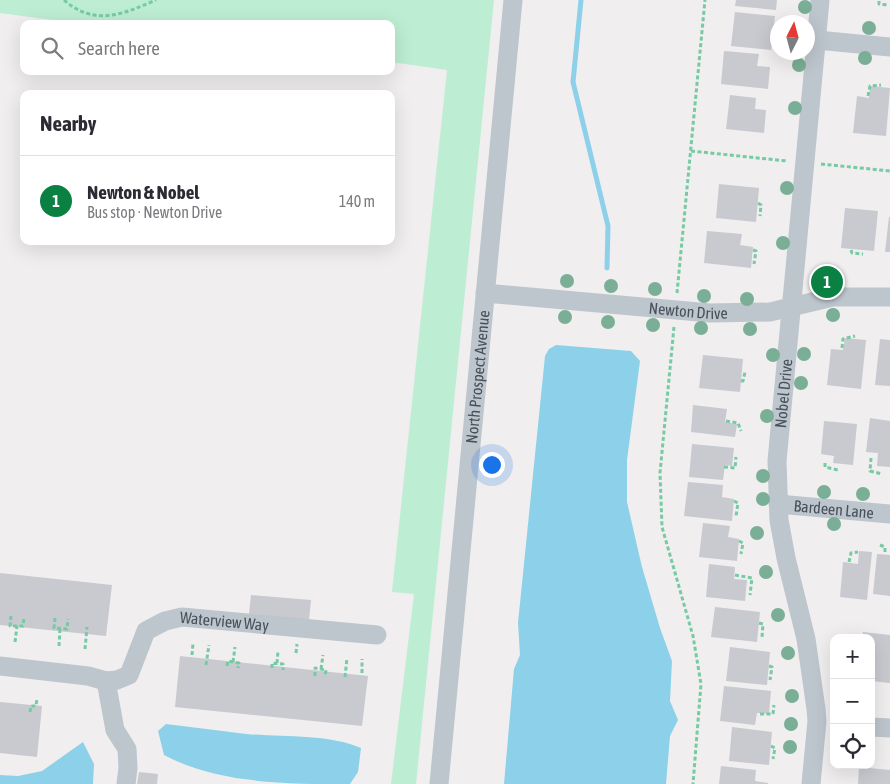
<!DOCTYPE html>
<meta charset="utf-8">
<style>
body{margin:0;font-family:"Asap Condensed",sans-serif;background:#f2f2f3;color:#2b2b33}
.controls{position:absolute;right:15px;bottom:15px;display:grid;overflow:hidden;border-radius:10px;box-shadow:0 5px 20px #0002}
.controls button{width:45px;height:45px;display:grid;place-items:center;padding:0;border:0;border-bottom:1px solid #e1e1e2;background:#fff;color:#2b2b33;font:25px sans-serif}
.compass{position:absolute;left:770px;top:15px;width:45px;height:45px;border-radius:50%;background:#fff;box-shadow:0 5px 20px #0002;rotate:6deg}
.you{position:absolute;left:491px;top:464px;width:18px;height:18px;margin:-12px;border:4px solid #fff;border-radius:50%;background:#1a73e8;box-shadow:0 0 0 8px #1a73e833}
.badge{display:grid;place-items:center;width:32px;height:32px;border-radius:50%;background:#0b8043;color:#fff;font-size:16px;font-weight:700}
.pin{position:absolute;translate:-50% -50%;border:2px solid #fff;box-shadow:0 1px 5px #0006}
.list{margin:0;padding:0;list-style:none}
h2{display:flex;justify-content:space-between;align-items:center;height:65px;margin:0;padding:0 20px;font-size:21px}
h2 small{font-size:16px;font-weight:400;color:#7c7c81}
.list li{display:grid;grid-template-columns:32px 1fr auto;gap:15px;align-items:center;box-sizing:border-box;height:90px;padding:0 20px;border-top:1px solid #e1e1e2}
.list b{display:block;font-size:19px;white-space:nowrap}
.list p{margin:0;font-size:16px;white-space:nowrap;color:#7c7c81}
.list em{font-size:16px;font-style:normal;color:#7c7c81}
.icon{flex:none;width:28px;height:28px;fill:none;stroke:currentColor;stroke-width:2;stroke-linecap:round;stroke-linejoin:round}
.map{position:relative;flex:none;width:890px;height:784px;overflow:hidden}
.search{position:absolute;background:#fff;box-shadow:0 5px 20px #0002;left:20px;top:20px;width:375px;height:55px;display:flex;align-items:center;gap:12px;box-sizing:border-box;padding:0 18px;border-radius:10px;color:#7c7c81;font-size:19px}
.panel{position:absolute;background:#fff;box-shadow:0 5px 20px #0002;left:20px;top:90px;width:375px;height:155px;border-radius:10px}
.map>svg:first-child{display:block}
.green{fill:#bdedd2}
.water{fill:#8cd1e9}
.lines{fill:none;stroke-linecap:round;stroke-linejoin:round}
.stream{stroke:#8cd1e9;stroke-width:5}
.building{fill:#c8cad0}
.path{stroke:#76caa4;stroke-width:3;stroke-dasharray:4 2.5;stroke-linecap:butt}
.minor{stroke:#bdc5cd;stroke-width:19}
.tree{fill:#7aae96}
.labels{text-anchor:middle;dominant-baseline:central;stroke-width:4;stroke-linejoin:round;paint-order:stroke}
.street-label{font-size:16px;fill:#47505b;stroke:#fff}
</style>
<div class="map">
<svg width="890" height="784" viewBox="0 0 890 784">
<rect width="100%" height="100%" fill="#f0eeee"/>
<!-- green -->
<path class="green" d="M 0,0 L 494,0 L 416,784 L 391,784 L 414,594 L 392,592 L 447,70 L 391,62 L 391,24 L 83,24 L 0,13 Z"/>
<!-- water -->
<path class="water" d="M 556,345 L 631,351 L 640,361 L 627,460 L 627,502 L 642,567 L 660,628 L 672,661 L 670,701 L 678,720 L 670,736 L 666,784 L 504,784 L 514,669 L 520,655 L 518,623 L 545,356 L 549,349 Z
M 166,724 C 193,727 220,731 246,734 C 281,737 329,734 361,748 L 358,772 L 350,784 C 288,784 218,784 164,755 L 158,731 Z
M 83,742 L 94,764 L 93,784 L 0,784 L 0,775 L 18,776 L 42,771 Z"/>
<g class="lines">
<!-- stream -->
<path class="stream" d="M 581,0 L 573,82 L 608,226 L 607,268"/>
</g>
<!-- building -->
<path class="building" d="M 736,0 L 777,0 L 776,10 L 735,6 Z
M 735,12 L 775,16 L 771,50 L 731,46 Z
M 724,51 L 759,54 L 757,66 L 770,67 L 768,89 L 721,84 Z
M 870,86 L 890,88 L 886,136 L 853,133 L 857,96 L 869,98 Z
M 730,95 L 756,98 L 755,109 L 766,110 L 764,133 L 726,129 Z
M 719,184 L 759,188 L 756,222 L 716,218 Z
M 845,208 L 878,211 L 874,251 L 841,248 Z
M 889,217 L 890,217 L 890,252 L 885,252 Z
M 707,231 L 742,234 L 740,245 L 753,247 L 751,268 L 704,263 Z
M 845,338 L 866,340 L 861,389 L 827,385 L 831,349 L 843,350 Z
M 880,339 L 890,340 L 890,386 L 875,385 Z
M 703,355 L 743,359 L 740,392 L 699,388 Z
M 693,405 L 727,409 L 725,422 L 737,424 L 735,437 L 691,432 Z
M 870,418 L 890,421 L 890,467 L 877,466 L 878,453 L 866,452 Z
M 824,421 L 857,424 L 853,465 L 833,463 L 834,456 L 821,454 Z
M 692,444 L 734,448 L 732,466 L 725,465 L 723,480 L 689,477 Z
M 688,482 L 723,485 L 722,497 L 734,499 L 732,521 L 684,516 Z
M 703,523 L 730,526 L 728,537 L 739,539 L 737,561 L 699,557 Z
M 859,551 L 872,552 L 867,600 L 840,597 L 843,562 L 858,564 Z
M 877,554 L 890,555 L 890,596 L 873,594 Z
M 709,564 L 735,567 L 734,579 L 747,580 L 745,601 L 706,597 Z
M 0,573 L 112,585 L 106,636 L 0,625 Z
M 251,595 L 311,600 L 309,620 L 249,614 Z
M 715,607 L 760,612 L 757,642 L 711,637 Z
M 863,632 L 890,635 L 890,683 L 871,681 L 871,638 L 862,638 Z
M 730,647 L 770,652 L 767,685 L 726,681 Z
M 180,656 L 368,676 L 362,726 L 175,707 Z
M 724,686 L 771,691 L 769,714 L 757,713 L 755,725 L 720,721 Z
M 0,702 L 42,706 L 37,757 L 0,753 Z
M 732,727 L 772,732 L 769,765 L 729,761 Z
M 721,766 L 756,770 L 755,781 L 768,783 L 768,784 L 719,784 Z
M 859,767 L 890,770 L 890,784 L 858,784 Z
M 139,772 L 158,774 L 157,784 L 137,784 Z"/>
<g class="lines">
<!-- path -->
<path class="path" d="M 64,0 C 95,27 123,14 156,0
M 879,1 L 879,4 L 888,5
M 868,96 L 870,86 L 881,85
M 691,151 L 787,161
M 821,164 L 890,171
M 758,203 L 761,205 L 760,216
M 753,250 L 756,251 L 754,264
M 851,250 L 852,253 L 863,254
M 677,293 L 705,0
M 674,327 L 660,473 L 662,527 L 693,636 L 701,684 L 693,784
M 842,348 L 843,339 L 855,336
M 741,381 L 743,381 L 745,372
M 726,421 L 738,423 L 741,431
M 871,458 L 870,471 L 882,474
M 825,463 L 825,467 L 838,470
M 724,467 L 735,468 L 736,457
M 734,501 L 738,503 L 736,516
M 739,541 L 743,543 L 741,554
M 880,545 L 885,547 L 885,553
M 849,562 L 851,553 L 858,552
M 735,575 L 752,578 L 750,595
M 11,616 L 10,626 L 23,626 L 24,617
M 55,618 L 54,628 L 67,629 L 68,619
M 759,623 L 763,624 L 762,637
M 15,642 L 17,626
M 59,646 L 60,629
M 85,649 L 87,627
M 296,653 L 297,644
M 192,655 L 193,643
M 233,662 L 235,647
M 277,663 L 278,651
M 206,665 L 209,645
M 227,666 L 228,661 L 239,663 L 238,668
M 769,666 L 772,667 L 770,680
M 272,668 L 272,663 L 283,664 L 283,670
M 321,669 L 323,655
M 362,673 L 362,659
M 315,676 L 315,668 L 326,670 L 325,677
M 345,677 L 347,658
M 871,688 L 875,688
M 30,712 L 31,706 L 36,706 L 37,698
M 760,714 L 773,714 L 774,705
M 771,746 L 775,748 L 773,759
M 871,761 L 875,760
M 868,767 L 868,765"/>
<!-- minor -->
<g class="minor">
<path d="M 817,40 L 890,47"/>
<path id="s1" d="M 485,293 L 710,313 L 770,312 L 833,297 L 890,297"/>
<path id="s2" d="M 778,504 L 890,514"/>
<path id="s3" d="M 0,666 L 88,676 L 106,681 L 117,680 L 129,675 L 146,631 L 165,621 L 182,617 L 377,635"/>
<path d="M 106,681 L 115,730 L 127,749 L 128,768 L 126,784"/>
<path d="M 871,727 L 890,728"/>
<path id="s4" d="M 439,784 L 513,0"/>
<path id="s5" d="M 811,784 L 817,721 L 816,709 L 806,639 L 786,558 L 779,520 L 777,461 L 820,0"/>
</g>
</g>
<!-- trees -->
<g class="tree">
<circle cx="805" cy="7" r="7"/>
<circle cx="869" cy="28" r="7"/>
<circle cx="865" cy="58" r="7"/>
<circle cx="799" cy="65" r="7"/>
<circle cx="795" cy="108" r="7"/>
<circle cx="787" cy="188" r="7"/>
<circle cx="783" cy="243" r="7"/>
<circle cx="567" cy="281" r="7"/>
<circle cx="837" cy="282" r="7"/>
<circle cx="611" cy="286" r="7"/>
<circle cx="655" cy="289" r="7"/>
<circle cx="704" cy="296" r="7"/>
<circle cx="747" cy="299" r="7"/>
<circle cx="833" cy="315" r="7"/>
<circle cx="565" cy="317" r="7"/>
<circle cx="608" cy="322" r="7"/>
<circle cx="653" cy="325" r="7"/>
<circle cx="701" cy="328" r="7"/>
<circle cx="750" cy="329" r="7"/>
<circle cx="804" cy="354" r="7"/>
<circle cx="773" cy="355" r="7"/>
<circle cx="801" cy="383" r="7"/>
<circle cx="767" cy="416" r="7"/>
<circle cx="763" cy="476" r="7"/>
<circle cx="824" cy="492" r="7"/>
<circle cx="863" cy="494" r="7"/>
<circle cx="763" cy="499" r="7"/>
<circle cx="834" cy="524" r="7"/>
<circle cx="757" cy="533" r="7"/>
<circle cx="766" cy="572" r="7"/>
<circle cx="778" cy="615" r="7"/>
<circle cx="788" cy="653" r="7"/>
<circle cx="792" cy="696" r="7"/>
<circle cx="791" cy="724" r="7"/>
<circle cx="790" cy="747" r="7"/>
</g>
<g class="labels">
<!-- street labels -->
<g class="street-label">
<text stroke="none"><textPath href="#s1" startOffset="204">Newton Drive</textPath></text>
<text stroke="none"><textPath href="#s4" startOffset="409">North Prospect Avenue</textPath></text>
<text stroke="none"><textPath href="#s5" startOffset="395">Nobel Drive</textPath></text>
<text stroke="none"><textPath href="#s2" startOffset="56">Bardeen Lane</textPath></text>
<text stroke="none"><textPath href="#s3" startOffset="260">Waterview Way</textPath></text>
</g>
</g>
</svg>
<div class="controls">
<button>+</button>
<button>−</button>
<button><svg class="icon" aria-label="locate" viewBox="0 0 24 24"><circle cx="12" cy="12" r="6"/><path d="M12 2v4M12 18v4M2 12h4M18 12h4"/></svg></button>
</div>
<svg class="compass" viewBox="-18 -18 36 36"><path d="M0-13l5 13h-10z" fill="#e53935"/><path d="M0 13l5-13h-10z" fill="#7c7c81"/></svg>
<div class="you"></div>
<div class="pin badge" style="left:827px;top:282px">1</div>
<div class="search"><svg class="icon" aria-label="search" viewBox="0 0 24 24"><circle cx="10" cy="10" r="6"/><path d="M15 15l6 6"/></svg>Search here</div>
<section class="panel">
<h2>Nearby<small></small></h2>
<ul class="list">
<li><span class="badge">1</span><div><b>Newton &amp; Nobel</b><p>Bus stop · Newton Drive</p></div><em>140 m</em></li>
</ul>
</section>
</div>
